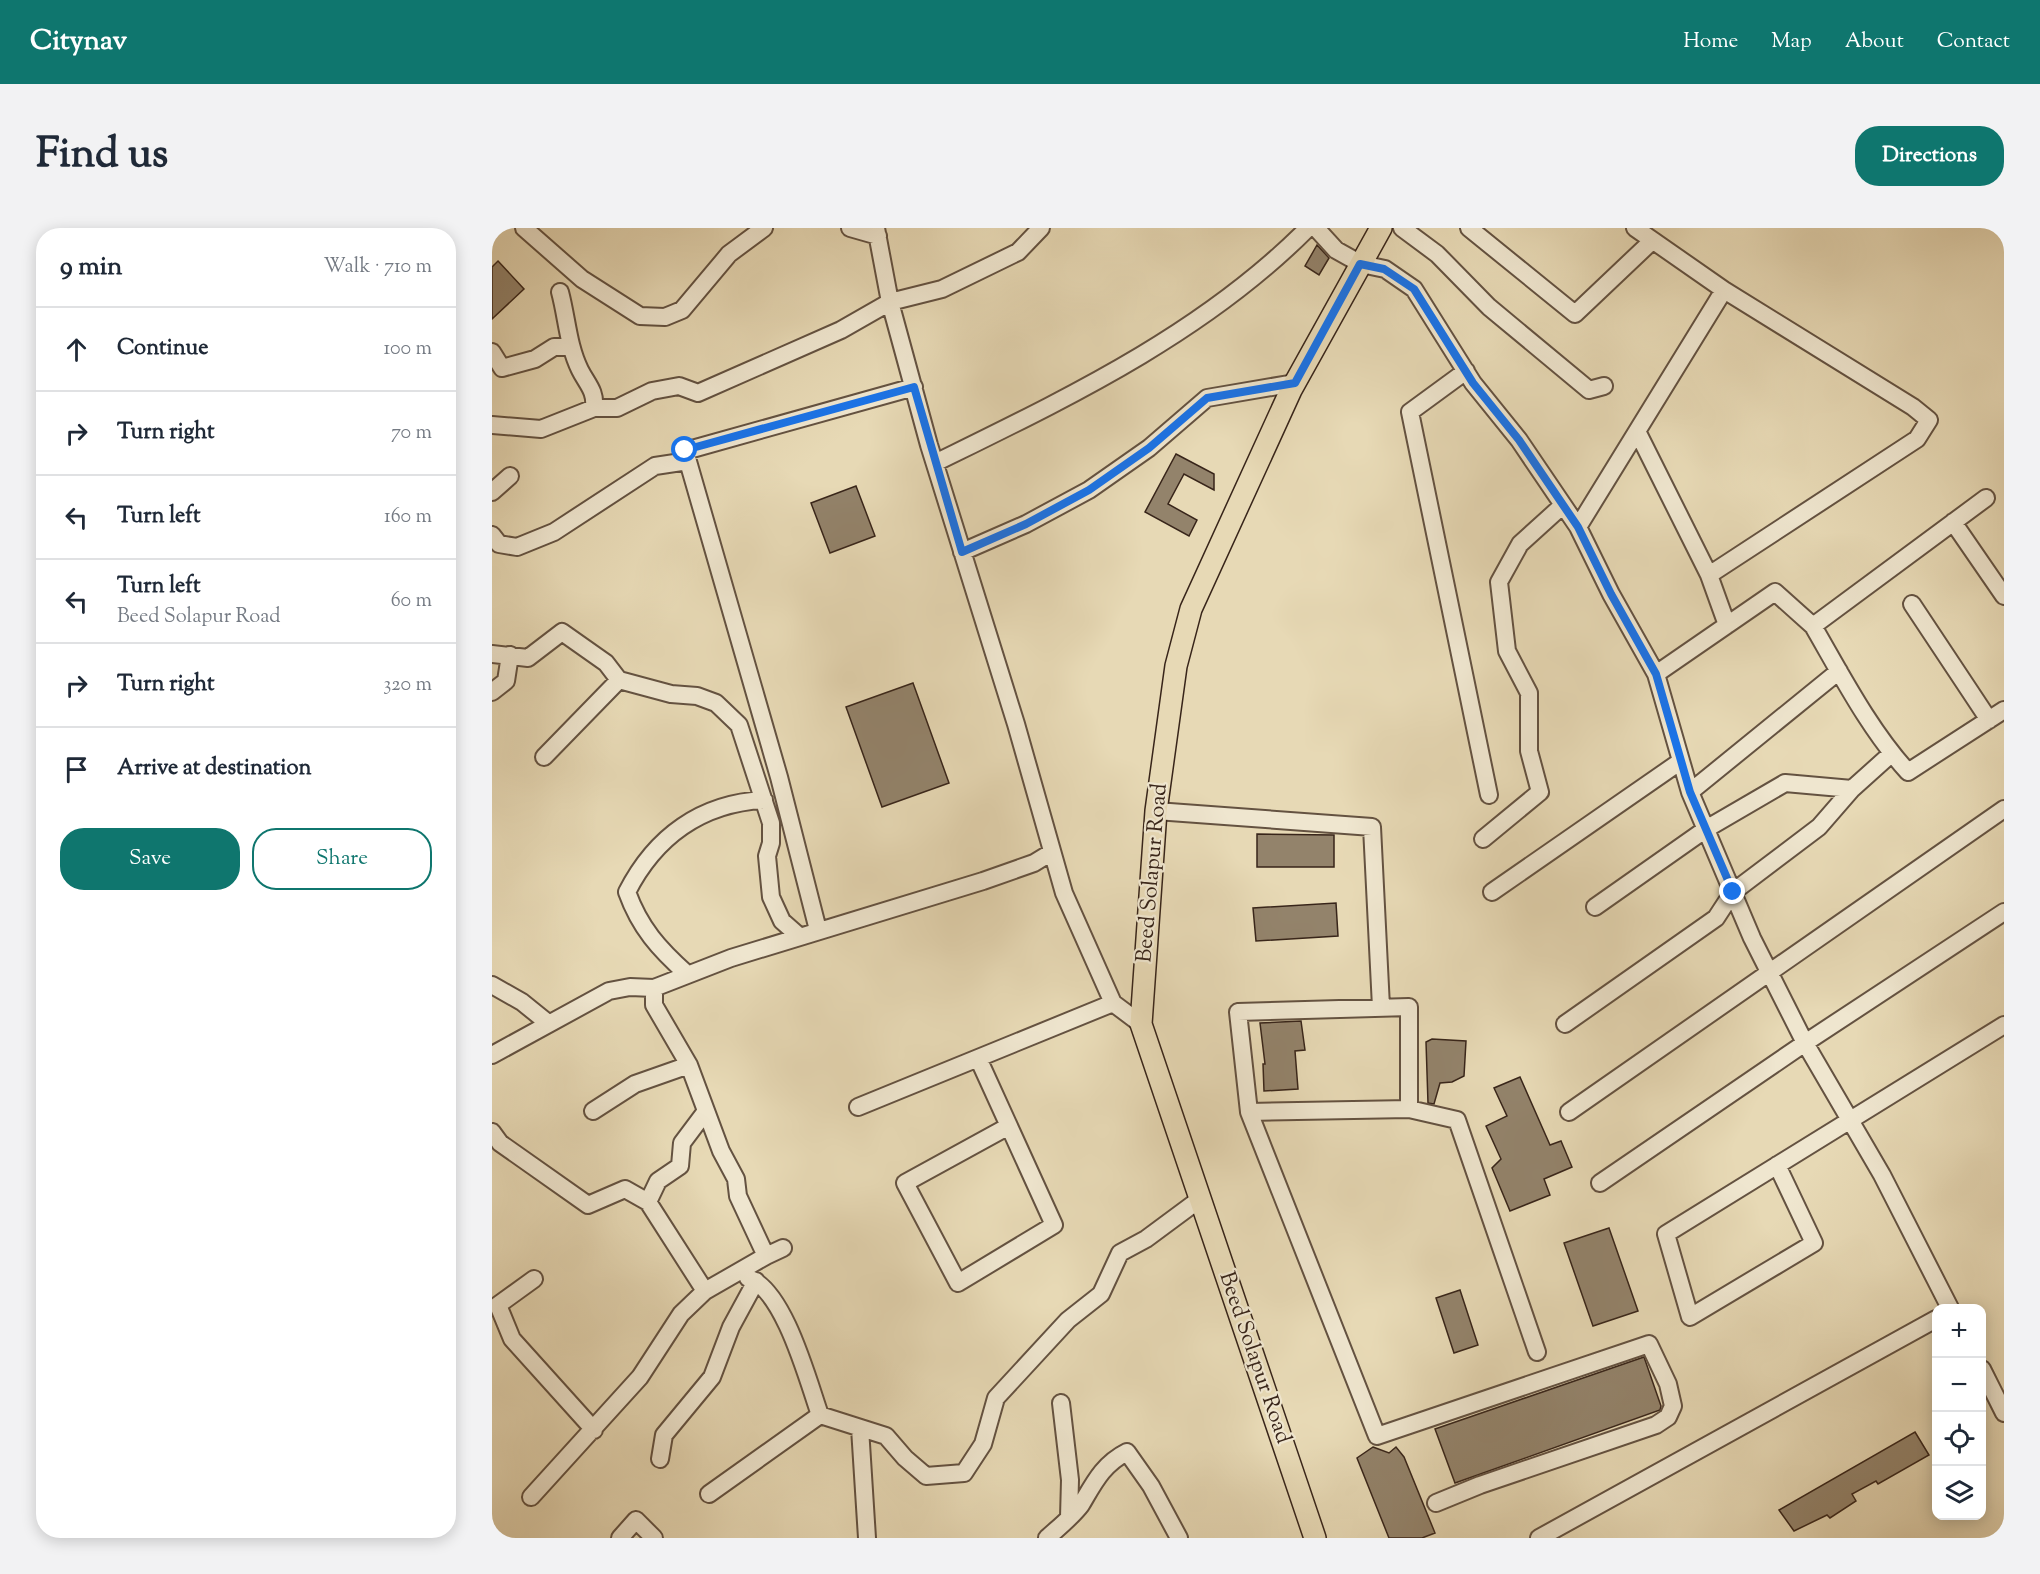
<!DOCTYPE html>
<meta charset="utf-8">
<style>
body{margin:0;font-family:"Sorts Mill Goudy",serif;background:#f2f2f3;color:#1f2937}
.controls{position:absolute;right:18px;bottom:18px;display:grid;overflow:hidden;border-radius:12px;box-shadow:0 3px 15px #0003}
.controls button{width:54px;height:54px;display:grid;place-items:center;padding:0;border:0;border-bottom:2px solid #e0e1e3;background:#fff;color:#1f2937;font:30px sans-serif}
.stop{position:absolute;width:18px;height:18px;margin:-14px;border:4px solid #1a73e8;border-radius:50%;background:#fff}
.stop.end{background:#1a73e8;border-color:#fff;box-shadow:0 2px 6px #0008}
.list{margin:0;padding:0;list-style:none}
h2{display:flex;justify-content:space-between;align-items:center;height:78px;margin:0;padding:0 24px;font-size:26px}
h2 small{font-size:20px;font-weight:400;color:#747a83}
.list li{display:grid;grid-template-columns:39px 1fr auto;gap:18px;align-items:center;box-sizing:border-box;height:84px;padding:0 24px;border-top:2px solid #e0e1e3}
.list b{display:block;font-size:22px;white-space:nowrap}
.list p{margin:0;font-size:20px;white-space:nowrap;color:#747a83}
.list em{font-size:20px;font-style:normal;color:#747a83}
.actions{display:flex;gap:12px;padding:18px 24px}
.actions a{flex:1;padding:14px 0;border:2px solid #0f766e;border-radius:24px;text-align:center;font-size:21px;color:#0f766e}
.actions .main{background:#0f766e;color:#fff}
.icon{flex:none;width:33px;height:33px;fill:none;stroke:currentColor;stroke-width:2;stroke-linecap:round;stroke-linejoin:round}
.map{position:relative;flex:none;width:1512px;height:1310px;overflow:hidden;border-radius:24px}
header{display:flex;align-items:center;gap:36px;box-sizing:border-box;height:84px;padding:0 30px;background:#0f766e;color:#fff}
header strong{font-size:28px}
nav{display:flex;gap:33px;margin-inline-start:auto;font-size:21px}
.intro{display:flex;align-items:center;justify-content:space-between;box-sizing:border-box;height:144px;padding:0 36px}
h1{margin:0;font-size:42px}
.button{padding:15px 27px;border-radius:24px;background:#0f766e;color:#fff;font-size:21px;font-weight:700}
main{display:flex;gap:36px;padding:0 36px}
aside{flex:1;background:#fff;border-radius:24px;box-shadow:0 3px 15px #0003}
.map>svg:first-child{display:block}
.building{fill:#93836b;stroke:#38251a;stroke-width:1.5}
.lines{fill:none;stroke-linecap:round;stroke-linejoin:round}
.minor-casing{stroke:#645241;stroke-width:20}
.major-casing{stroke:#38251a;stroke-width:24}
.minor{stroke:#efe6cf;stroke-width:16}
.major{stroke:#e7d9b5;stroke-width:21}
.route{stroke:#1a73e8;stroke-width:8}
.labels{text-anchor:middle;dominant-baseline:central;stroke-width:4.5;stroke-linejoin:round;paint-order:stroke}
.street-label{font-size:22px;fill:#38251a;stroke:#efe6cf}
</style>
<header>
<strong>Citynav</strong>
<nav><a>Home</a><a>Map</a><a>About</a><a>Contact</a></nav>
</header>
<div class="intro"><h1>Find us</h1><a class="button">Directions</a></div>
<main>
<aside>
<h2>9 min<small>Walk · 710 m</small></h2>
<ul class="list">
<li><svg class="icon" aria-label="ahead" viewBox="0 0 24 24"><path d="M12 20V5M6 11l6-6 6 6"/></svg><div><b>Continue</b></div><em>100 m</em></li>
<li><svg class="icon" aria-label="right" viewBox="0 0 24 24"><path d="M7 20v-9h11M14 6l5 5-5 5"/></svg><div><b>Turn right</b></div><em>70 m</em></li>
<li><svg class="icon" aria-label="left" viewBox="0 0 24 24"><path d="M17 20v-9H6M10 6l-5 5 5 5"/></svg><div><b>Turn left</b></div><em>160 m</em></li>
<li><svg class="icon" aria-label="left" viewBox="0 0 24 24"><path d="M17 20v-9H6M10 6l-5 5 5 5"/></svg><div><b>Turn left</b><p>Beed Solapur Road</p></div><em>60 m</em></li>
<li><svg class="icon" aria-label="right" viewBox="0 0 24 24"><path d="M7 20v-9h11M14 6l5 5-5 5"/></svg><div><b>Turn right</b></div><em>320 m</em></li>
<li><svg class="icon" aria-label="arrive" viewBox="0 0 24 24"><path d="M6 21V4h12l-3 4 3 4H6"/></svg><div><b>Arrive at destination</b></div></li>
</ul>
<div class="actions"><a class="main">Save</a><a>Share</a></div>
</aside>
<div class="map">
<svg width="1512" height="1310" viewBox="0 0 1512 1310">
<rect width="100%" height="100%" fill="#e7d9b5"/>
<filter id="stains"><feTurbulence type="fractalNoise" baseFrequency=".00333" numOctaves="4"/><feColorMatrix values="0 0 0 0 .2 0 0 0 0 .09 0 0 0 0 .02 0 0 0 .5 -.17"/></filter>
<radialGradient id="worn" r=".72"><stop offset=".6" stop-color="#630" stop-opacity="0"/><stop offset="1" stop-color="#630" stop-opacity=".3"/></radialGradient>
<!-- building -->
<path class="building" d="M 825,17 L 837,30 L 827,47 L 813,38 Z
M 6,33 L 32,61 L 0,91 L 0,39 Z
M 684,226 L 722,246 L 722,262 L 692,246 L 676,276 L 705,292 L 697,308 L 653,284 Z
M 364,258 L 383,308 L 338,325 L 319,275 Z
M 421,455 L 457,555 L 390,579 L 354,479 Z
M 765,606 L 842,607 L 842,639 L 765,639 Z
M 844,675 L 846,708 L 764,713 L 761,680 Z
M 809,793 L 813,822 L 803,823 L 806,861 L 772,863 L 771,836 L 773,836 L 768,795 Z
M 940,811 L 974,813 L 972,848 L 960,854 L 948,855 L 942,876 L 936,875 L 934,814 Z
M 1028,849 L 1058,917 L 1069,913 L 1080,939 L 1052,951 L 1058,967 L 1018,983 L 1000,940 L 1009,931 L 994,898 L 1015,888 L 1002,860 Z
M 1117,1000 L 1146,1083 L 1101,1098 L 1072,1015 Z
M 968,1062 L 986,1117 L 962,1125 L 944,1070 Z
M 1152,1129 L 1169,1178 L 1168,1182 L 963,1255 L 943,1201 Z
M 1423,1204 L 1437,1227 L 1386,1256 L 1384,1253 L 1360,1266 L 1364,1273 L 1338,1290 L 1335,1287 L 1302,1303 L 1287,1282 Z
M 881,1219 L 897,1225 L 904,1219 L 912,1229 L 943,1305 L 930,1310 L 897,1310 L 865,1230 Z"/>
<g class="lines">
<!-- minor casing -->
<g class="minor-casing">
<path id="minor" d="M 32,0 L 90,51 L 148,88 L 173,89 L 190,82 L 237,26 L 272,0
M 358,0 L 386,8
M 384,0 L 398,74 L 437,217 L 524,496 L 572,665 L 621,775 L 649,796
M 824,0 L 844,22 L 869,36 L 893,41 L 922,61 L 981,155 L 1027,212 L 1086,299 L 1119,366 L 1164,446 L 1198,564 L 1260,710 L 1313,815 L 1390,947 L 1458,1080
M 910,0 L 945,26 L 997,79 L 1097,162 L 1112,158
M 977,0 L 1083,86 L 1160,13
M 1143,0 L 1232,62 L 1421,179 L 1437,192 L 1425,211 L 1217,347
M 68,64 C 75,90 76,118 88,142 C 95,156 104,163 102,180
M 0,124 L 10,140 L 43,131 L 62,119 L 78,119
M 974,143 L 918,184 L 997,567
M 0,197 L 49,201 L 102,180 L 125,180 L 160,163 L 187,158 L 206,165 L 349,102 L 398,74 L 450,61 L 526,24 L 549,0
M 1145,203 L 1217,347 L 1235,397
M 443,235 C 575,170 711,106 816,0
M 0,264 L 18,248
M 1461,294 L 1512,368
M 1086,299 L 1232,62
M 0,307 L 7,316 L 25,319 L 62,304 L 163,238 L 196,233
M 470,324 L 534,296 L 597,262 L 657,220 L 715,170 L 803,155
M 1420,376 L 1497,492
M 1321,398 C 1350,448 1377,501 1416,544 L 1512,482
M 0,426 L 36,430 L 70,404 L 114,435 L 127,452
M 1164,446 L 1283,364 L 1321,398 L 1494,270
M 0,464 L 14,453 L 18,427
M 52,529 L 127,452 L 179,466 L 205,468 L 224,475 L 247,497 L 279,595 L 279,615 L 275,628 L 279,669 L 290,693 L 307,708
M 1198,564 L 1347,443
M 664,583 L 880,599 L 889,779
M 991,611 L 1048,564 L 1037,523 L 1037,465 L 1015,423 L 1007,354 L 1028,316 L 1071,277
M 1000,664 L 1189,533
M 1103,679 L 1214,601 L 1293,555 L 1360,561 L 1399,526
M 326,702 L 287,549 L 193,223 L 422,159
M 195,746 C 167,721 148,700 135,664 C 163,609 209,575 272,572
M 0,757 L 30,774 L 56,795
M 162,760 L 162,777 L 197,837 L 229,923 L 244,951 L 246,968 L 274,1028 L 291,1020
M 917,779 L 917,881 L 757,884 L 746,784 Z
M 1073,796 L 1224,690 L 1241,664 L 1327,599 L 1360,561
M 0,827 L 117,763 L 138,759 L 162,760 L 239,730 L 491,653 L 542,635 L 560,624
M 486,830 L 562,997 L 466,1055 L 413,955 L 517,898
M 366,879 L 621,775
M 917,881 L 965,892 L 1045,1124
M 101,883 L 143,856 L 197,837
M 757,884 L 885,1208 L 1157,1116 L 1176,1156 L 1181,1178 L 1176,1189 L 1164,1197 L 988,1257 L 944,1275
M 1077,884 L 1512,581
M 0,904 L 8,915 L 96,977 L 133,961 L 156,974
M 1285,937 L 1322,1015 L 1198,1089 L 1174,1006 L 1512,797
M 1108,955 L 1313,815 L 1512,684
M 256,1050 C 292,1061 316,1153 328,1187
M 42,1051 L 6,1077 L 20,1111 L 102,1202
M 213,1063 L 156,974 L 166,953 L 188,938 L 190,915 L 214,883
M 1490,1141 L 1512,1185
M 569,1175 L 578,1252 L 577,1289
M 368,1200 L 375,1310
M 168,1231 L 172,1207 L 220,1149 L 239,1099 L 264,1053
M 217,1266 L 328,1187 L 394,1208 L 413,1230 L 434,1248 L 472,1245 L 491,1216 L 504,1170 L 576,1092 L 609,1066 L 628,1025 L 654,1011 L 708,971
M 39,1269 L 148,1149 L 189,1086 L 213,1063 L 274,1028
M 128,1310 L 144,1292 L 162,1310
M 555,1310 C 566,1300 580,1289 589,1277 C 602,1255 611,1236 635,1224 L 659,1258 L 687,1310
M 1047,1310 L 1444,1091"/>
</g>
<!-- major casing -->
<g class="major-casing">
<path id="major" d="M 823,1310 L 649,796 L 664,583 L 684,438 L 699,381 L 799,162 L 889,0"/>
</g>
<!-- minor -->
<use href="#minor" class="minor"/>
<!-- major -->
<use href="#major" class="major"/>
</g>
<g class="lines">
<!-- route -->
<path class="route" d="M 193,222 L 422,159 L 470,324 L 534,296 L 597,262 L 657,220 L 715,170 L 803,155 L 868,36 L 892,41 L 922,61 L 981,155 L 1027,212 L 1086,299 L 1119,366 L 1164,446 L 1198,564 L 1241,664"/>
</g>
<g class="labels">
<!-- street labels -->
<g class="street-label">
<text transform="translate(661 645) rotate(-85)">Beed Solapur Road</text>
<text transform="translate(762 1130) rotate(71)">Beed Solapur Road</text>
</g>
</g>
<rect width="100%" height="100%" filter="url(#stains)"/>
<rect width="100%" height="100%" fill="url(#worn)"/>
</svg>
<div class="controls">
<button>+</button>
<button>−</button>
<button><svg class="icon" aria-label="locate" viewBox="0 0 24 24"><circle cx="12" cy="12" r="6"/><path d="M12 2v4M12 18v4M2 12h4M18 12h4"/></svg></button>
<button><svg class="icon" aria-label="layers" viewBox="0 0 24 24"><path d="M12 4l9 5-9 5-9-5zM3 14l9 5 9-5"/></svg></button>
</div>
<div class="stop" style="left:193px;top:222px"></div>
<div class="stop end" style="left:1241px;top:664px"></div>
</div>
</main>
